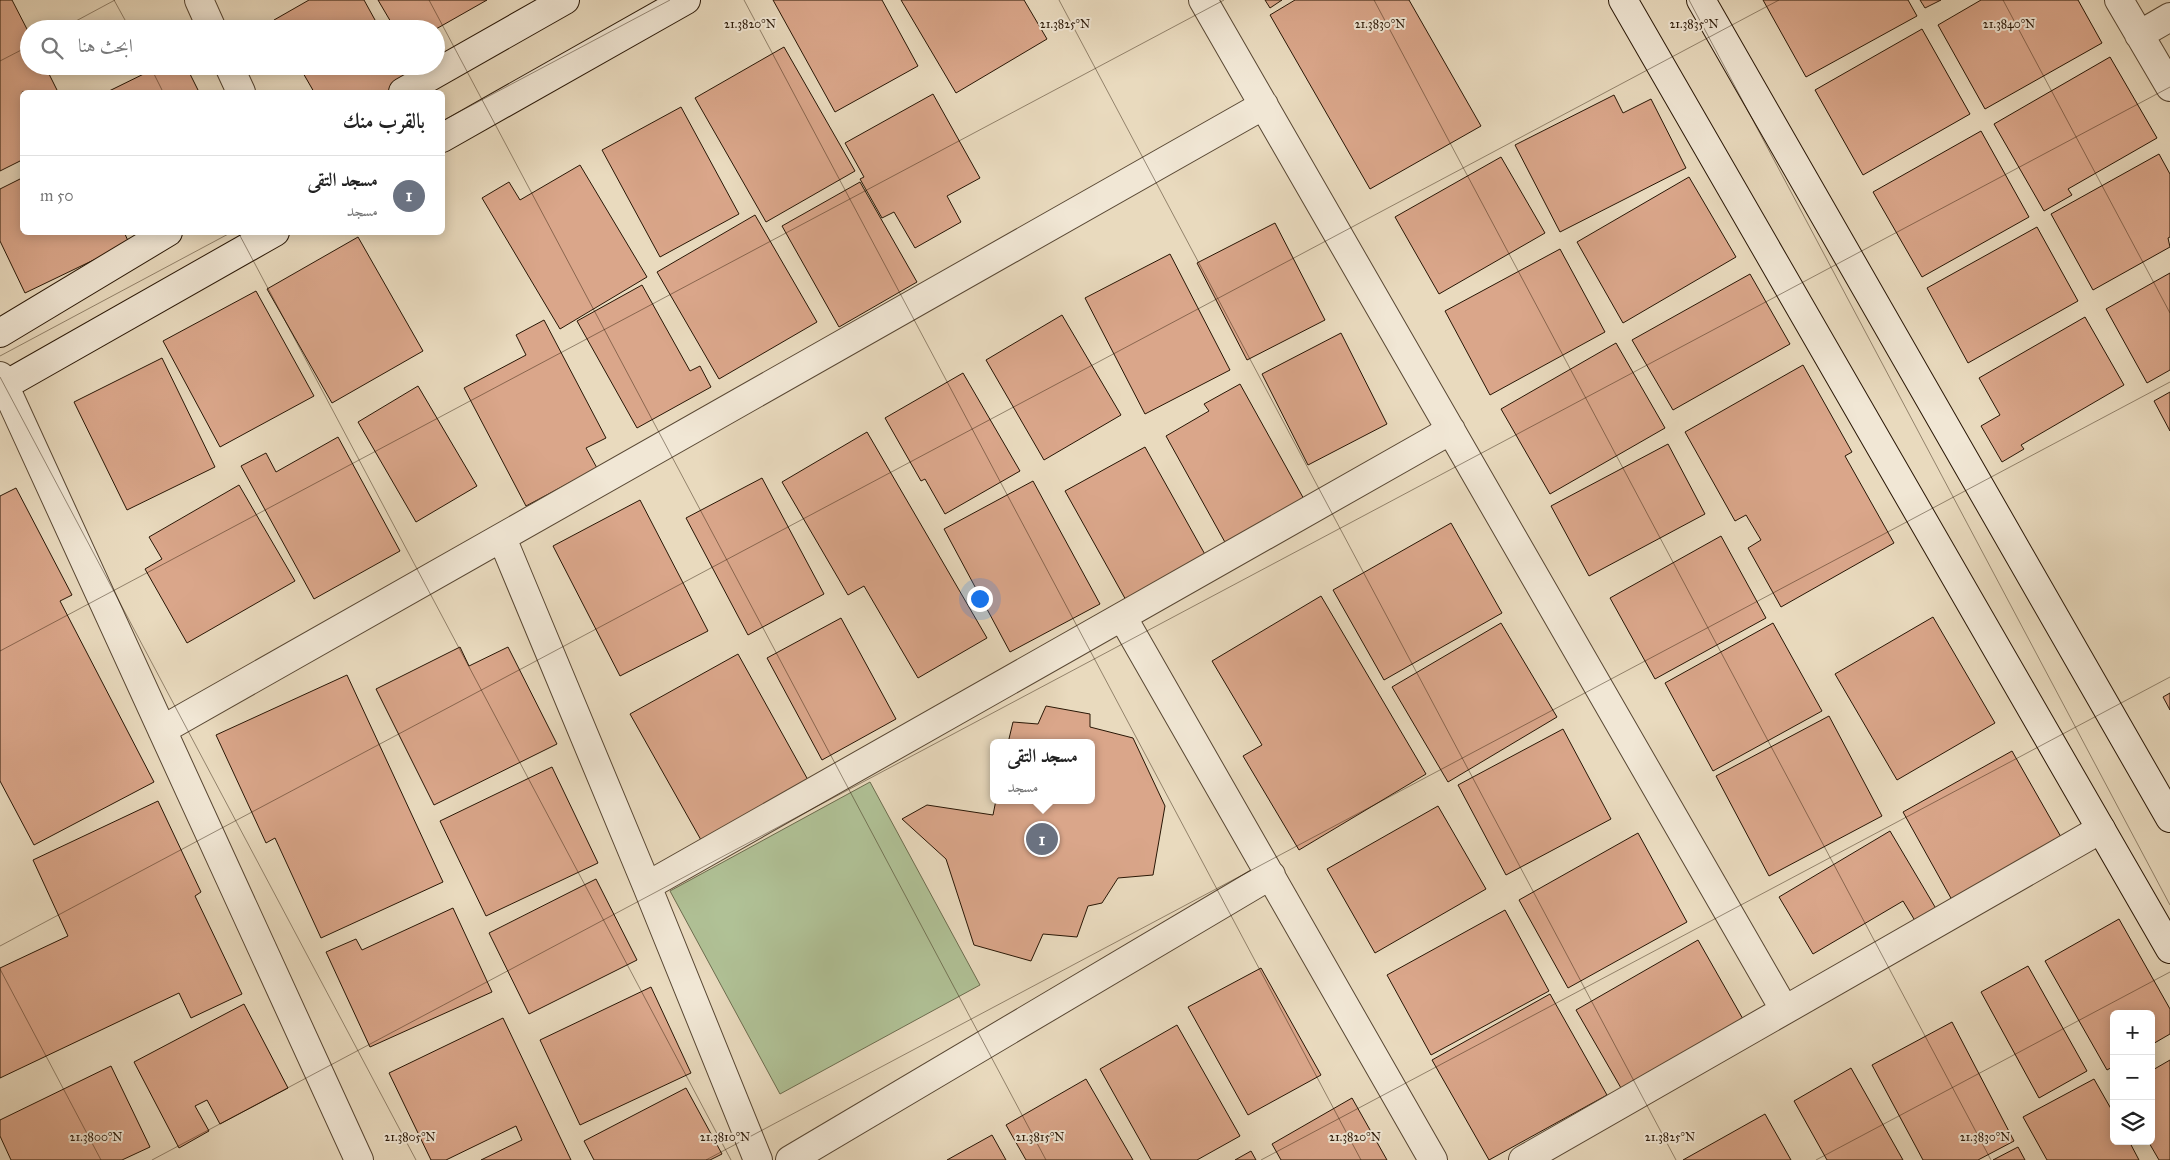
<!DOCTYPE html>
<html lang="ar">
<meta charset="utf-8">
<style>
body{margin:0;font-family:"IM FELL Great Primer",Amiri,serif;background:#f2f2f2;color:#222;direction:rtl}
.controls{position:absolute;right:15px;bottom:15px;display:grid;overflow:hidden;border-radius:8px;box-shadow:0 2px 12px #0003}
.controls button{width:45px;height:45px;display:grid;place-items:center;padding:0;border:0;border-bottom:1px solid #e0e0e0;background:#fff;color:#222;font:25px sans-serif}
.you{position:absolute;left:979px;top:598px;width:18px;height:18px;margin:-12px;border:4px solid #fff;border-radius:50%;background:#1a73e8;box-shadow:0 0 0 8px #1a73e833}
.badge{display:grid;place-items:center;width:32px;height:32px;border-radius:50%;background:#d93025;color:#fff;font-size:16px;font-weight:700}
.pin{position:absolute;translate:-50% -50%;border:2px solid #fff;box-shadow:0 1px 5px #0006}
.popup{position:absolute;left:990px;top:739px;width:105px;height:65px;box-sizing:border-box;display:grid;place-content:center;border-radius:8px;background:#fff;filter:drop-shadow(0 1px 4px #0005);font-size:16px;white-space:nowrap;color:#767676}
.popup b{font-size:19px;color:#222}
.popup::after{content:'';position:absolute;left:50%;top:100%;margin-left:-10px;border:10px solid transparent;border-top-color:#fff}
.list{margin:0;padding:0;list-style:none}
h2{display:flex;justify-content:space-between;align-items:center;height:65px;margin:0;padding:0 20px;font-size:21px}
h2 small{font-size:16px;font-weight:400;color:#767676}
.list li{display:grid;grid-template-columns:32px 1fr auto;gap:15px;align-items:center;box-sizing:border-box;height:80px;padding:0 20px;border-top:1px solid #e0e0e0}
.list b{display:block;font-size:19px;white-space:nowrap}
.list p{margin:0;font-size:16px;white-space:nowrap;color:#767676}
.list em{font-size:16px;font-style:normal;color:#767676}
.icon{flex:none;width:28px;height:28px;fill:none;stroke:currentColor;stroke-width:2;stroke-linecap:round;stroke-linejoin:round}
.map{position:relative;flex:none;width:2170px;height:1160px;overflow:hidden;direction:ltr}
.search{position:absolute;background:#fff;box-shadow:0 2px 12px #0003;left:20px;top:20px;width:425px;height:55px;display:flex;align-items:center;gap:12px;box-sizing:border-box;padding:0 18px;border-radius:28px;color:#767676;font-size:19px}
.panel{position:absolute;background:#fff;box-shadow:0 2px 12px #0003;left:20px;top:90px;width:425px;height:145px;border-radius:8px;direction:rtl}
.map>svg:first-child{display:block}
.green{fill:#b0c196;stroke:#6c6c4e}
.building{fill:#daa68a;stroke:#281605}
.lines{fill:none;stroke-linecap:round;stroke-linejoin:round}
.street-casing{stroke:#584733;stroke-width:30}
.secondary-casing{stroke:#281605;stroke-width:30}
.street{stroke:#f1e7d5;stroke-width:28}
.secondary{stroke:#f1e7d5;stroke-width:28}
.ticks{fill:none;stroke:#281605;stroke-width:1;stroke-opacity:0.45}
.ticks-label{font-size:12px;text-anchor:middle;fill:#281605;stroke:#f1e7d5;stroke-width:4;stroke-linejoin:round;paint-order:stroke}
</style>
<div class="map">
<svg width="2170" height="1160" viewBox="0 0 2170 1160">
<rect width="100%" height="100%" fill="#e9dabe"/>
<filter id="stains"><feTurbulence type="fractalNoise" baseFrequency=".004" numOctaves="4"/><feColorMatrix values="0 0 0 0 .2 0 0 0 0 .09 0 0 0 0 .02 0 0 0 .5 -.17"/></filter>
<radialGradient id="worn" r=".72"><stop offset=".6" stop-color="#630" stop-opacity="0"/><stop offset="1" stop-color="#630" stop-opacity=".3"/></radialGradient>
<!-- green -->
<path class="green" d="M 870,782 L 980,985 L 780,1094 L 670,891 Z"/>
<!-- building -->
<path class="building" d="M 0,0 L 12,0 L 29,33 L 29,66 L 45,66 L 58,92 L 22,92 L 22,160 L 0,171 Z
M 309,0 L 364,0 L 380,29 L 278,29 L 274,20 Z
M 378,0 L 487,0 L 436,29 L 395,29 Z
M 773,0 L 882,0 L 918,66 L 835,112 Z
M 901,0 L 1024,0 L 1047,39 L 956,93 Z
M 1265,0 L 1282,0 L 1270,8 Z
M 1295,0 L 1409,0 L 1481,126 L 1370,189 L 1270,15 Z
M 1763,0 L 1908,0 L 1917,16 L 1806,77 Z
M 1920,0 L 1941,0 L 1925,8 Z
M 1981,0 L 2078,0 L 2102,43 L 1985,109 L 1938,25 Z
M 1922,29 L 1970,114 L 1863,175 L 1815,90 Z
M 784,47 L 855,171 L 766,222 L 695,98 Z
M 2110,57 L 2157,138 L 2068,189 L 2072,195 L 2044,211 L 1994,124 Z
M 160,66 L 186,66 L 199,92 L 107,92 Z
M 299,66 L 401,66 L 410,82 L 390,92 L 314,92 Z
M 933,94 L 980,178 L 947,196 L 961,222 L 915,248 L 894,212 L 882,218 L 860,179 L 864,177 L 845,143 Z
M 1614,95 L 1623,113 L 1651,99 L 1686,168 L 1560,232 L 1515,145 Z
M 681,107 L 739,214 L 660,257 L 602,150 Z
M 1981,131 L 2029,217 L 1922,277 L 1873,192 Z
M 2159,154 L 2170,174 L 2170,237 L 2168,238 L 2170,247 L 2093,290 L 2051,214 Z
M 1501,157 L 1545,233 L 1439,294 L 1395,217 Z
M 580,165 L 647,277 L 560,329 L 482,198 L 509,182 L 520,200 Z
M 1689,177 L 1736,257 L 1623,323 L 1577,242 Z
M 22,178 L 22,232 L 124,232 L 129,243 L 25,293 L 0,241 L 0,189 Z
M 860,182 L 917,282 L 839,327 L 782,226 Z
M 755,215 L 817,322 L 719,379 L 657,272 Z
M 1275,223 L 1325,320 L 1247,360 L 1197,263 Z
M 2037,227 L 2078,301 L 1968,363 L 1927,288 Z
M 358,237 L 423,351 L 332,403 L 267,289 Z
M 1560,249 L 1605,332 L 1490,395 L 1445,311 Z
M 1170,254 L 1230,370 L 1145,414 L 1085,298 Z
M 2170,273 L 2170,370 L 2147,383 L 2106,309 Z
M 1750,274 L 1790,344 L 1673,410 L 1632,340 Z
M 642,285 L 690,371 L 700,366 L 711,387 L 637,428 L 577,321 Z
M 256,291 L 314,396 L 220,447 L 163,341 Z
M 1062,315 L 1121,415 L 1044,460 L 986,360 Z
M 2085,317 L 2124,385 L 2021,445 L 2024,449 L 2002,462 L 1981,426 L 2000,415 L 1979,378 Z
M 544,320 L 606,438 L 586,448 L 597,468 L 526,506 L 464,388 L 526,355 L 516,335 Z
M 1341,333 L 1387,424 L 1308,465 L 1262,374 Z
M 1616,343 L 1665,428 L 1550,494 L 1501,409 Z
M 162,358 L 215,467 L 127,510 L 74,402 Z
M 1803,365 L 1852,452 L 1845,456 L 1894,543 L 1781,607 L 1748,548 L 1761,540 L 1746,515 L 1735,521 L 1685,432 Z
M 963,373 L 1020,471 L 945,514 L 925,479 L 921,481 L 885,418 Z
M 1240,384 L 1305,501 L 1226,544 L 1166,436 L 1209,411 L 1204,404 Z
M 418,386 L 477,486 L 416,522 L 358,422 Z
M 2170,392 L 2170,431 L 2154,401 Z
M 867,432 L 987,638 L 918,678 L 864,586 L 848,595 L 782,482 Z
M 338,437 L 400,551 L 314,599 L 241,466 L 266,453 L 276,472 Z
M 1668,444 L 1705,514 L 1589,576 L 1551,506 Z
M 1145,447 L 1207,558 L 1127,602 L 1065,491 Z
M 762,478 L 824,594 L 748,635 L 686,518 Z
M 1033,481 L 1100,604 L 1010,652 L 944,529 Z
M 239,485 L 295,581 L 187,643 L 145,569 L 162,559 L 149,537 Z
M 16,488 L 72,595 L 60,601 L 154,782 L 34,845 L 0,781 L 0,496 Z
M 640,500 L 708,631 L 620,676 L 553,546 Z
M 1451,523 L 1502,613 L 1384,680 L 1333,590 Z
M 1721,536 L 1766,618 L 1655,679 L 1610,598 Z
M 1321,596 L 1426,774 L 1299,850 L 1243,756 L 1262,745 L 1212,661 Z
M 1933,617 L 1995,723 L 1897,780 L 1835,674 Z
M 841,618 L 896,719 L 822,760 L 767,658 Z
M 1501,623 L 1557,717 L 1448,782 L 1392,687 Z
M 1773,623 L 1822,711 L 1713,771 L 1665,683 Z
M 460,647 L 469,666 L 508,647 L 557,744 L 434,805 L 376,689 Z
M 738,654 L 808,780 L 701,840 L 630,714 Z
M 347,675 L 443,882 L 321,938 L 275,838 L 266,843 L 216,735 Z
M 2170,693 L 2170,710 L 2163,697 Z
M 1046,706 L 1090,714 L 1090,727 L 1133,738 L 1165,806 L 1153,875 L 1118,878 L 1102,903 L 1088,906 L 1077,937 L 1043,934 L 1031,961 L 974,945 L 946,859 L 902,819 L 927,805 L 993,815 L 996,800 L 1091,800 L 1091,743 L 1008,743 L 1013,722 L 1038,724 Z
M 1829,716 L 1882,816 L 1769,876 L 1716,776 Z
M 1563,729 L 1611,819 L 1506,875 L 1458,785 Z
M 2012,751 L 2061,837 L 1952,900 L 1903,812 Z
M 552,767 L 598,863 L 486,916 L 440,821 Z
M 158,801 L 201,892 L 195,896 L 242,994 L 191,1018 L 179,993 L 0,1078 L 0,968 L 68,936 L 33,860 Z
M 1438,806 L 1486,889 L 1375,953 L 1327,869 Z
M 1890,831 L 1938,912 L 1917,924 L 1903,901 L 1813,954 L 1779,897 Z
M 1638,833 L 1687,922 L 1568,988 L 1519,900 Z
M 596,879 L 637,960 L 529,1014 L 489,933 Z
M 453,908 L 492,992 L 370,1047 L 326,952 L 356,939 L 362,950 Z
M 1505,910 L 1549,991 L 1431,1055 L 1387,975 Z
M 2119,919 L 2170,1009 L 2170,1034 L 2151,1045 L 2151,1014 L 2114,1014 L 2114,1066 L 2107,1070 L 2045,961 Z
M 1698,940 L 1743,1019 L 1621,1088 L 1576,1010 Z
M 2028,966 L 2087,1071 L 2039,1098 L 1981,992 Z
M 1261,968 L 1321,1075 L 1248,1115 L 1188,1007 Z
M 651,987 L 691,1073 L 580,1125 L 540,1040 Z
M 1550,994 L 1607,1095 L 1489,1160 L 1432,1060 Z
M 244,1004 L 288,1088 L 220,1124 L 207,1100 L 195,1106 L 209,1131 L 179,1148 L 134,1062 Z
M 503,1018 L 571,1160 L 481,1160 L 522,1140 L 516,1126 L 446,1160 L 431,1160 L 389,1073 Z
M 1952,1022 L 2014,1141 L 1978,1160 L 1923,1160 L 1872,1065 Z
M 1177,1025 L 1240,1136 L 1197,1160 L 1151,1160 L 1100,1069 Z
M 2170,1060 L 2170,1160 L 2159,1160 L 2148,1141 L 2151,1141 L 2151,1071 Z
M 111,1066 L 150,1147 L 122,1160 L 11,1160 L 0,1136 L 0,1120 Z
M 1851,1068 L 1903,1160 L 1827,1160 L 1794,1101 Z
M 1086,1079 L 1133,1160 L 1026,1160 L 1006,1125 Z
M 2094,1079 L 2114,1114 L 2114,1141 L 2129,1141 L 2139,1160 L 2047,1160 L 2023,1117 Z
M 686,1088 L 722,1154 L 710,1160 L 594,1160 L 584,1141 Z
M 1352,1098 L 1387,1160 L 1281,1160 L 1272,1144 Z
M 1765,1114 L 1791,1160 L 1683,1160 Z
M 992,1135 L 1006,1160 L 947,1160 Z
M 2018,1147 L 2025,1160 L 1993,1160 Z
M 1251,1151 L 1256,1160 L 1235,1160 Z"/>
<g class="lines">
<!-- street casing -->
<g class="street-casing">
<path id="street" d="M 199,0 L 212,29
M 1203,0 L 1784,1009
M 2119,0 L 2170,87
M 2139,35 L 2170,17
M 229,66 L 241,92
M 0,376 L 359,1160
M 502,538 L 647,886 L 758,1160
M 1123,618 L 1433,1160
M 162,730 L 1264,105
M 647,886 L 1451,430
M 790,1160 L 1271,875
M 1523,1160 L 2101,829"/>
</g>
<!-- secondary casing -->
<g class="secondary-casing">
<path id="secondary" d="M 1623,0 L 2170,949
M 1701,0 L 2170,818
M 403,92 L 565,0
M 442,138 L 686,0
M 0,333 L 168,232
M 0,388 L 275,232"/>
</g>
<!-- street -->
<use href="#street" class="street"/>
<!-- secondary -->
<use href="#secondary" class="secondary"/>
</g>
<!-- ticks -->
<path class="ticks" d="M 114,0 L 130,29M 429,0 L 1046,1160M 744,0 L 1361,1160M 1059,0 L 1676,1160M 1374,0 L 1991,1160M 1689,0 L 2170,905M 2003,0 L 2170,313M 61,29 L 115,0M 0,61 L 29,46M 150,66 L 163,92M 442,121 L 670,0M 238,232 L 731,1160M 0,356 L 232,232M 0,377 L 416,1160M 0,651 L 1224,0M 0,946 L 1779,0M 0,969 L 101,1160M 152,1160 L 2170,87M 706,1160 L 2170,382M 1261,1160 L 2170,677M 1816,1160 L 2170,972"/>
<g class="ticks-label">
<text x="750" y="28">21.3820°N</text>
<text x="1065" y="28">21.3825°N</text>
<text x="1380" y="28">21.3830°N</text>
<text x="1694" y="28">21.3835°N</text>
<text x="2009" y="28">21.3840°N</text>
<text x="96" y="1141">21.3800°N</text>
<text x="410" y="1141">21.3805°N</text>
<text x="725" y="1141">21.3810°N</text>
<text x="1040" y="1141">21.3815°N</text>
<text x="1355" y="1141">21.3820°N</text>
<text x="1670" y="1141">21.3825°N</text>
<text x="1985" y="1141">21.3830°N</text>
</g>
<rect width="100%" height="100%" filter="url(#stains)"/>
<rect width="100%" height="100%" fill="url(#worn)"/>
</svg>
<div class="controls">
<button>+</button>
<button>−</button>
<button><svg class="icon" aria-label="layers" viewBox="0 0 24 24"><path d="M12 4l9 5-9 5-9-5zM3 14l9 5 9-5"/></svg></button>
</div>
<div class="you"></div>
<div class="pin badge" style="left:1042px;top:839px;background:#6b7280">1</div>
<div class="popup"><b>مسجد التقى</b>مسجد</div>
<div class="search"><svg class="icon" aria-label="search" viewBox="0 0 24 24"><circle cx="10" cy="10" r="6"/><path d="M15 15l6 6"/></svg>ابحث هنا</div>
<section class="panel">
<h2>بالقرب منك<small></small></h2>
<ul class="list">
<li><span class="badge" style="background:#6b7280">1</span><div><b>مسجد التقى</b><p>مسجد</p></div><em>50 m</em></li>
</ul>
</section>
</div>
